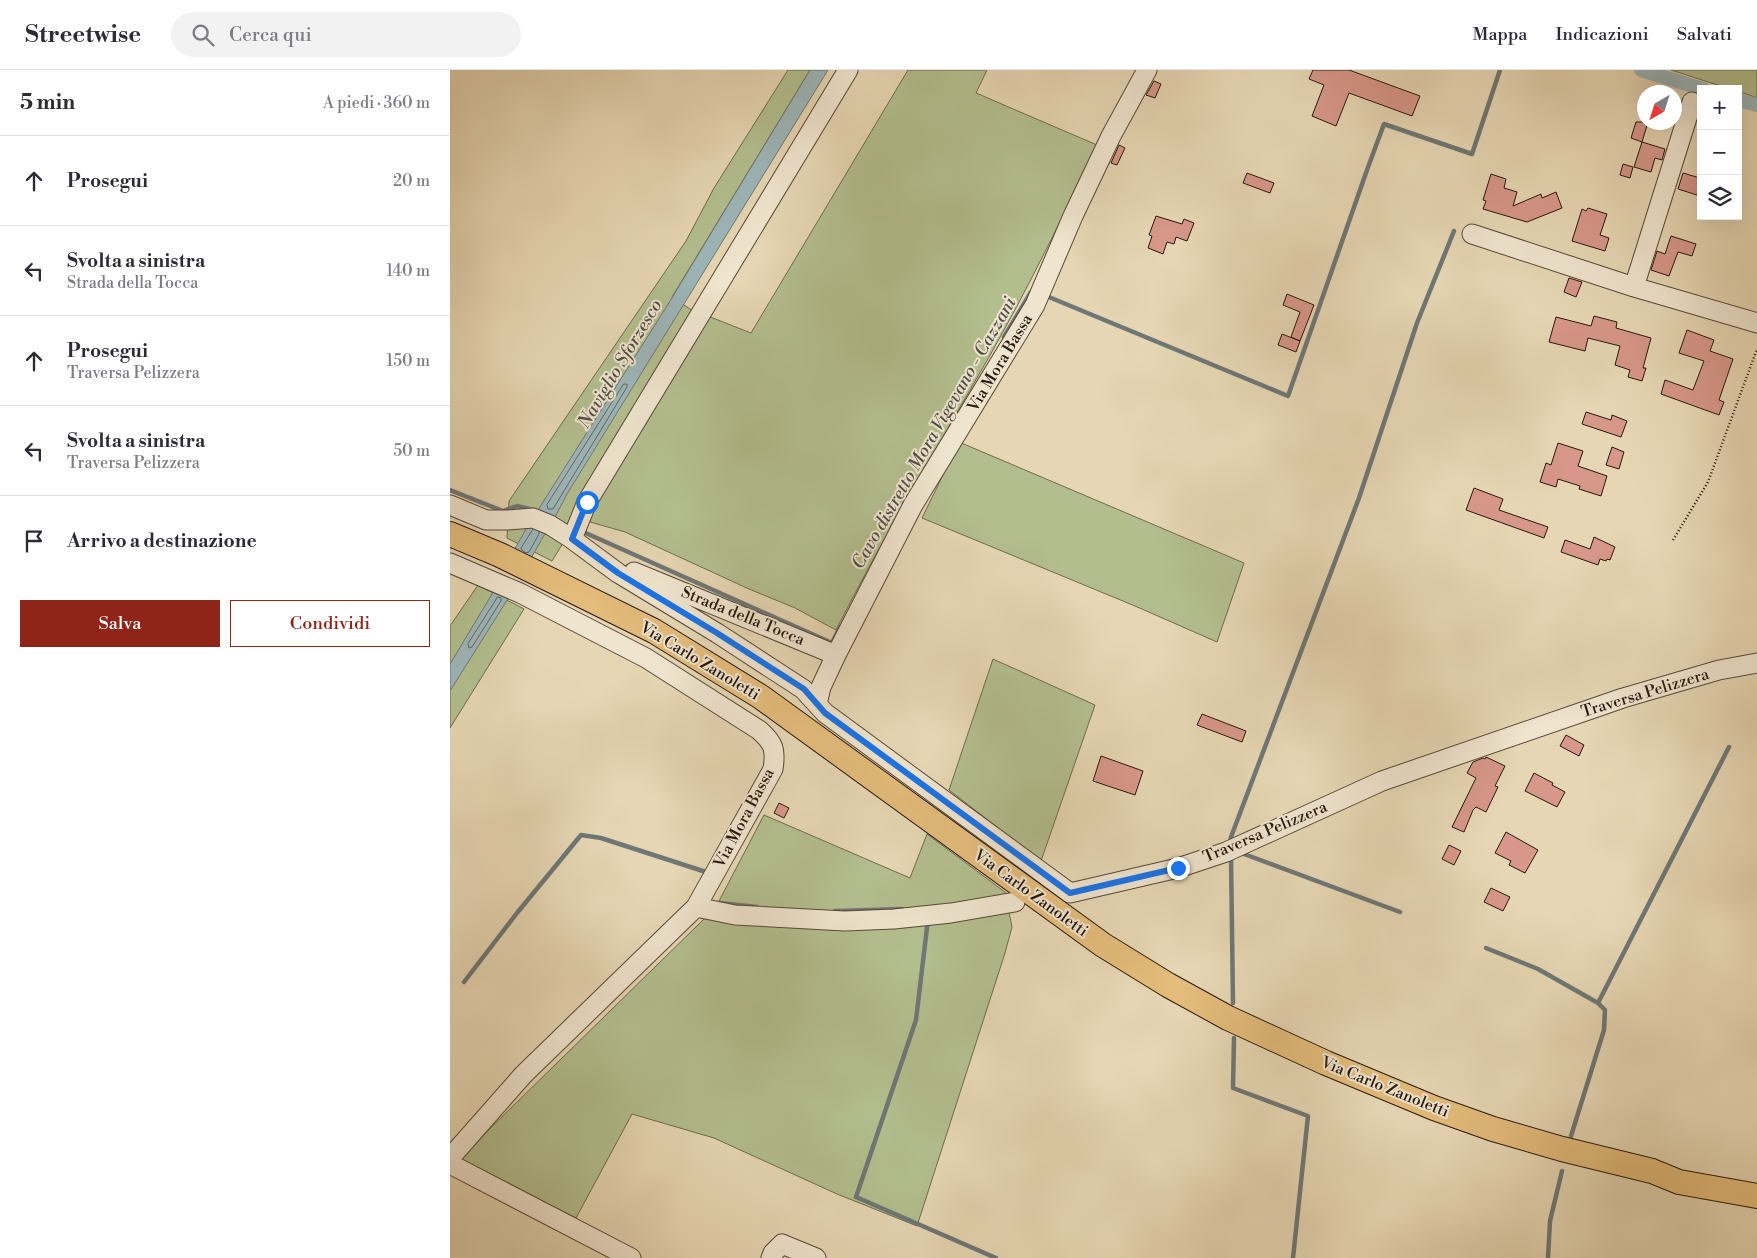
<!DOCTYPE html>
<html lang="it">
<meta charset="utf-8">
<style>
body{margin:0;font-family:"Libre Bodoni",serif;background:#f2f2f3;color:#2b2b33}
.controls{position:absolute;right:15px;top:15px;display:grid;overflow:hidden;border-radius:0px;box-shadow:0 5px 20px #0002}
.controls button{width:45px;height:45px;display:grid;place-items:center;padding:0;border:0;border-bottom:1px solid #e1e1e2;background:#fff;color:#2b2b33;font:25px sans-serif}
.compass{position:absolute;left:1187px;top:15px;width:45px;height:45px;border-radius:50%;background:#fff;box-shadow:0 5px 20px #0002;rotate:219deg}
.stop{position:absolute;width:15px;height:15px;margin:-11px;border:4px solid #1a73e8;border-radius:50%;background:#fff}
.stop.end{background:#1a73e8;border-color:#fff;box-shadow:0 1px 5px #0008}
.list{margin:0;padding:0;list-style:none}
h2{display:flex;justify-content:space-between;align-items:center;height:65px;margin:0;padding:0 20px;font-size:21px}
h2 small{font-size:16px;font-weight:400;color:#7c7c81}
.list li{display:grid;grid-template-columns:32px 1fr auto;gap:15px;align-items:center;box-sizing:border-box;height:90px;padding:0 20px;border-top:1px solid #e1e1e2}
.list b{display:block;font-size:19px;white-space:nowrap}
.list p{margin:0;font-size:16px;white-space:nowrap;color:#7c7c81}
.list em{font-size:16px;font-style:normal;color:#7c7c81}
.actions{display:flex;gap:10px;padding:15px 20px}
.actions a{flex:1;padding:11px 0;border:1px solid #8f2418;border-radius:0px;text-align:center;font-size:18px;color:#8f2418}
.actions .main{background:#8f2418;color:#fff}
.icon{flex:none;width:28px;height:28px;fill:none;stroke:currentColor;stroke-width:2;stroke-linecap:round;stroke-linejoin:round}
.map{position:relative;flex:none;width:1307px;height:1188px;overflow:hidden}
header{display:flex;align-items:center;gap:30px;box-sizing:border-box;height:70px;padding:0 25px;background:#fff;border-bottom:1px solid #e1e1e2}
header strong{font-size:24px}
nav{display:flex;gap:28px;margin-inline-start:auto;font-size:18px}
.search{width:350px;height:45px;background:#f2f2f3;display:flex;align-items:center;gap:12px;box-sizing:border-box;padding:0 18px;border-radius:28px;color:#7c7c81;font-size:19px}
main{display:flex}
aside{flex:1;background:#fff}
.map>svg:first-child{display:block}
.green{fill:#b3be8e;stroke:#6d6b4e}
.water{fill:#9db6b9;stroke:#6e7775}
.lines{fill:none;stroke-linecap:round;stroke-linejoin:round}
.shore{stroke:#626764;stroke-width:1}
.stream{stroke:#6e7775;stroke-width:4.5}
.canal{stroke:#9db6b9;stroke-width:14}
.building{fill:#d79789;stroke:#27180e}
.minor-casing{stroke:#574837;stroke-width:21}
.major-casing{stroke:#27180e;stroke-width:26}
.path{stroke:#27180e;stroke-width:2.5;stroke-dasharray:1 2.5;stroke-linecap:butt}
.minor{stroke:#efe4ce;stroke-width:19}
.major{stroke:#e3bb7a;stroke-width:24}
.route{stroke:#1a73e8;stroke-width:6}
.labels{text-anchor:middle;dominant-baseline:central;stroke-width:4;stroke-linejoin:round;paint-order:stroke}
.street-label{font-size:16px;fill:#27180e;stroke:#efe4ce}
.water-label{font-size:18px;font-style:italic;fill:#504f4a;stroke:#efe4ce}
</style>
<header>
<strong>Streetwise</strong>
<div class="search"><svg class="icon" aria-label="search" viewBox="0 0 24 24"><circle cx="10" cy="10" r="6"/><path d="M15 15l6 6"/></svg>Cerca qui</div>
<nav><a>Mappa</a><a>Indicazioni</a><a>Salvati</a></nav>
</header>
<main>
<aside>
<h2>5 min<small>A piedi · 360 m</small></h2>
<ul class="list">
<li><svg class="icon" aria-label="ahead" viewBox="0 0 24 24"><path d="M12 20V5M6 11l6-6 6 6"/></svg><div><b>Prosegui</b></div><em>20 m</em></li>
<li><svg class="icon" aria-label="left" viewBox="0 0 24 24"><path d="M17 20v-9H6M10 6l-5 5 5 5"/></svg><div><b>Svolta a sinistra</b><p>Strada della Tocca</p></div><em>140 m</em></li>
<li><svg class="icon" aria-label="ahead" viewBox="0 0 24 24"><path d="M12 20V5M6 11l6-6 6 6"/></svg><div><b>Prosegui</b><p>Traversa Pelizzera</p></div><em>150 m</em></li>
<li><svg class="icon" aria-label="left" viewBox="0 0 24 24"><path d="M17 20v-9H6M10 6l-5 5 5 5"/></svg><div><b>Svolta a sinistra</b><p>Traversa Pelizzera</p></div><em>50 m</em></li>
<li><svg class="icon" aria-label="arrive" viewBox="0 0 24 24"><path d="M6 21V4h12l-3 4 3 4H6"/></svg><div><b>Arrivo a destinazione</b></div></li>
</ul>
<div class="actions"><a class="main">Salva</a><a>Condividi</a></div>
</aside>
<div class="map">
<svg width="1307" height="1188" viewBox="0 0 1307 1188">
<rect width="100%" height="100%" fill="#e6d6b3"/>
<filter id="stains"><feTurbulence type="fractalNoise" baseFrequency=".004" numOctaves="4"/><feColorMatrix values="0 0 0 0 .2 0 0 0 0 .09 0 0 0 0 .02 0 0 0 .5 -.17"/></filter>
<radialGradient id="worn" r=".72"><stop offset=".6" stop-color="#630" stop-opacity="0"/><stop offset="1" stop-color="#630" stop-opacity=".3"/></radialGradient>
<!-- green -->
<path class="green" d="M 338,0 L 360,0 L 222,227 L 240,239 L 301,263 L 458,0 L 537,0 L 526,23 L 647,75 C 613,147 578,218 539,287 C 487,378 433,467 386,560 L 345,538 L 299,519 L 175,462 L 130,449 L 121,460 L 102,491 L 57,468 L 59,431 L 236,171 L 264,118 Z
M 1221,0 L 1307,0 L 1307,28 L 1288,21 L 1288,19 L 1280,19 Z
M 509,372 L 794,493 L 767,572 L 685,536 L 472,448 Z
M 28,515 L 74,539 L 0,658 L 0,556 Z
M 543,589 L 645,635 L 591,791 L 499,720 Z
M 314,745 L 460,808 L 477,764 L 555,822 L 562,857 L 555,883 L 467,1156 L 387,1124 L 264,1068 L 182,1044 L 126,1148 L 10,1089 L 13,1085 L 254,849 L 269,831 Z"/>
<!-- water -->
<path class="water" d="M 360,0 L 378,0 L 117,424 L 105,447 L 88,440 L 217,236 Z
M 80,452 L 97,460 L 80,490 L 63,482 Z
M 45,519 L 59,527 L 0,621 L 0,594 Z"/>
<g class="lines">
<!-- shore -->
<path class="shore" d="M 174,314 L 177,314 L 177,317 L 103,439 L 98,439 L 97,435 Z
M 83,459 L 71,478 L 72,480 L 76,483 L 79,482 L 89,464 L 89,462
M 48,527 L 51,528 L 51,531 L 22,577 L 19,578 L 18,574 Z"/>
<!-- stream -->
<path class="stream" d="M 594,225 L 838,326 L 917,100 L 934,54 L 1022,84 L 1050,0
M 554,267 L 581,222
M 0,420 L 53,441 L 67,436 L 83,440
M 129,460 L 382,573 L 390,557
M 780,774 L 781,767 L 909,428 L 967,253 L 1004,161
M 793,781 L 794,784 L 950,842
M 781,786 L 783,933
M 270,833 L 307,837
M 385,841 L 452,839
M 478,849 L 466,950 L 406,1127 L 546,1188
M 1036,878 L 1088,899 L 1148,933 L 1155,940 L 1154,960 L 1121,1066
M 14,912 L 67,843 L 131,765 L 151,768 L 256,802
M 1148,933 L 1279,677
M 784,968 L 783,1018 L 858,1046 L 843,1188
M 1098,1188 L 1100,1151 L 1112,1101"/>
<!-- canal -->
<path class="canal" d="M 1191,0 L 1253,19
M 1288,30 L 1307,35"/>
</g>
<!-- building -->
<path class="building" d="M 863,0 L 899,0 L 970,26 L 962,46 L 899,23 L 886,56 L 862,46 L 874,15 L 859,9 Z
M 704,11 L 711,14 L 705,28 L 696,25 Z
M 1186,52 L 1198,52 L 1192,72 L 1215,79 L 1212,90 L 1205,88 L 1201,102 L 1184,97 L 1192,72 L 1181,68 Z
M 669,75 L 675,78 L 667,95 L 661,93 Z
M 1173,94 L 1183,97 L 1180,108 L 1170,105 Z
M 797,103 L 824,113 L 820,123 L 793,113 Z
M 1233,103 L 1250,108 L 1248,114 L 1250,115 L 1247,125 L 1228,119 Z
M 1041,104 L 1056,109 L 1054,118 L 1067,122 L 1063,136 L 1091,124 L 1092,128 L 1106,122 L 1112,138 L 1077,152 L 1033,139 L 1036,131 L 1033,130 Z
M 1138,138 L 1157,144 L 1150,165 L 1159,168 L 1155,181 L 1122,171 L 1132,139 L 1136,141 Z
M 706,146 L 732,154 L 734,149 L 744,153 L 737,171 L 726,167 L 724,174 L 717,172 L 713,184 L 698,178 L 702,166 L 699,165 Z
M 1221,166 L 1246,174 L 1242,186 L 1228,182 L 1219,206 L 1201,200 L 1207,181 L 1215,184 Z
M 1119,208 L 1132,212 L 1126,227 L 1114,222 Z
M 837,224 L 864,235 L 850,271 L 841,267 L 850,242 L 833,235 Z
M 1144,246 L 1167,252 L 1166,258 L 1201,268 L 1193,298 L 1196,298 L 1192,311 L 1178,307 L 1180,300 L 1165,295 L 1170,276 L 1138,268 L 1135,281 L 1099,272 L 1106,247 L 1141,256 Z
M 1237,260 L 1264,270 L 1260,281 L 1283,289 L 1269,330 L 1274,332 L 1269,345 L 1211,324 L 1215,310 L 1243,320 L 1254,291 L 1229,283 Z
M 832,264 L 850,271 L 846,282 L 828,275 Z
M 1136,342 L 1161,350 L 1162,345 L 1177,351 L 1171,367 L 1132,354 Z
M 1108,373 L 1133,381 L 1128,396 L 1157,406 L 1151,426 L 1129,419 L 1130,416 L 1108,409 L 1106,417 L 1090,412 L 1096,393 L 1101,395 Z
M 1162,377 L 1174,382 L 1169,399 L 1156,395 Z
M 1024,418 L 1053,429 L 1049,440 L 1098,457 L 1094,468 L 1016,440 Z
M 1144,467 L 1165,477 L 1160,490 L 1157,489 L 1156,491 L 1150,489 L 1148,495 L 1111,482 L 1115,470 L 1140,479 Z
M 752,644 L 796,661 L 792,672 L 747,655 Z
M 1116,665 L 1134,675 L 1129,686 L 1110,676 Z
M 651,686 L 693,701 L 685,725 L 643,711 Z
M 1036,687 L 1055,696 L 1045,716 L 1048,717 L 1036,742 L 1026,737 L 1023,740 L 1014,762 L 1002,757 L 1026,708 L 1017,703 L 1023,692 L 1033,688 L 1035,689 Z
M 1084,703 L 1103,713 L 1102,715 L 1115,722 L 1107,737 L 1075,721 Z
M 329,733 L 339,738 L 334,748 L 324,743 Z
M 1056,762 L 1088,780 L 1075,803 L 1059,795 L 1061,791 L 1045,783 Z
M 999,775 L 1011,781 L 1004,795 L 992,789 Z
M 1041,818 L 1060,827 L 1053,841 L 1034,832 Z"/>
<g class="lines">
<!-- minor casing -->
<g class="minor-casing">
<path id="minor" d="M 1022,164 L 1184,217 L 1307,253
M 1184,217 L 1242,32
M 0,435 L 36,450 L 57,450 L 83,448 L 100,455 L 122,469 L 168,503 L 267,563 L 353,619 L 375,643 L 620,823 L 728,798 L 776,782 L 932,711 L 1173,628 L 1269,600 L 1307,593
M 122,469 L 137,432 L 398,0
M 0,493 L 70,523 L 196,588 L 309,660 C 324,673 326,680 323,699 L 246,837 L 73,1005 L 0,1088
M 184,502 L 386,585
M 367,634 L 371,617 L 386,585 L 463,435 L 585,235 L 623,146 L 661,66 L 697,0
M 246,837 L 285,845 L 395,851 L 444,849 L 501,843 L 565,832
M 0,1094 L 181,1188
M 321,1188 L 323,1183 L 332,1174 L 366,1188"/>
</g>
<!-- major casing -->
<g class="major-casing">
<path id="major" d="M 0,464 L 50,485 L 204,561 L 311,627 L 653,875 L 718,915 L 778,948 L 876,993 L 984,1038 L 1043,1059 L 1112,1079 L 1202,1101 L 1229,1112 L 1307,1126"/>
</g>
<!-- path -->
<path class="path" d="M 1223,470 L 1258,412 L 1307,279"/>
<!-- minor -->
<use href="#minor" class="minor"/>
<!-- major -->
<use href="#major" class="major"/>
</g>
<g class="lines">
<!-- route -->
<path class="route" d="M 137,432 L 122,469 L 168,503 L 267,563 L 354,619 L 375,643 L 620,823 L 728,798"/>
</g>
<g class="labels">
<!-- street labels -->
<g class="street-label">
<text transform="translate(550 293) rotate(-59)">Via Mora Bassa</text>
<text transform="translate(293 546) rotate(22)">Strada della Tocca</text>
<text transform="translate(250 591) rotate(31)">Via Carlo Zanoletti</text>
<text transform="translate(1195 623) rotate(-17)">Traversa Pelizzera</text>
<text transform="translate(294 748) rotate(-62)">Via Mora Bassa</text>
<text transform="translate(815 762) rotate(-23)">Traversa Pelizzera</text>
<text transform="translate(581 823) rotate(36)">Via Carlo Zanoletti</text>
<text transform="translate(935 1017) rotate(22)">Via Carlo Zanoletti</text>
</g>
<!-- water labels -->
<g class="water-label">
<text transform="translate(170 294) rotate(-59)">Naviglio Sforzesco</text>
<text transform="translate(484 363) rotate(-60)">Cavo distretto Mora Vigevano - Cazzani</text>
</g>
</g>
<rect width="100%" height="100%" filter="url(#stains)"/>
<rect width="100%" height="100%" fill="url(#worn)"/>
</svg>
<div class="controls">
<button>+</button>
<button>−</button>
<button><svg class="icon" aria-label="layers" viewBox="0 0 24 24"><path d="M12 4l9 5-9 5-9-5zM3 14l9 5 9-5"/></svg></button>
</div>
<svg class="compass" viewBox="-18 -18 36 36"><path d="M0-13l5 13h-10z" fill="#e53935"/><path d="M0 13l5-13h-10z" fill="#7c7c81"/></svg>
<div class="stop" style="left:137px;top:432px"></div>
<div class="stop end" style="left:728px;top:798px"></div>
</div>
</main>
